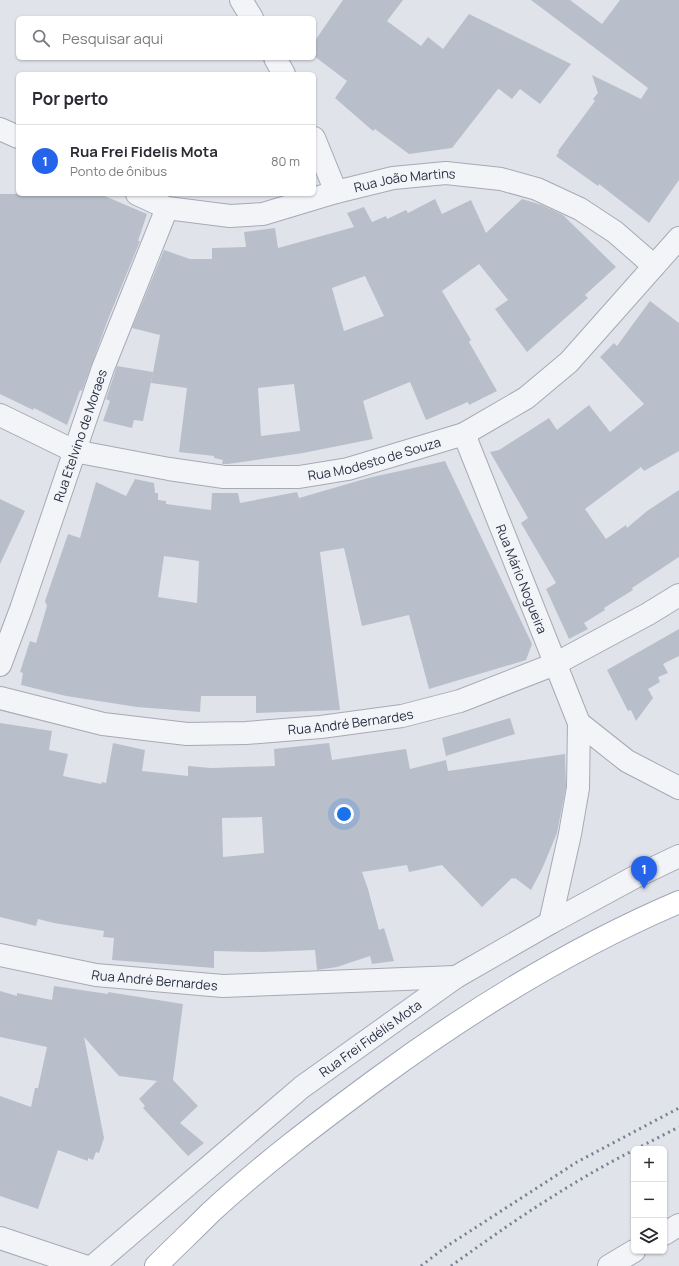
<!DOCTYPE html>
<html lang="pt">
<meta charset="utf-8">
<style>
body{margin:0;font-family:Manrope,sans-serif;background:#f7f7f7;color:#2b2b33}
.controls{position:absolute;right:12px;bottom:12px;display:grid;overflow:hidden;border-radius:6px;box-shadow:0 1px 3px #0004}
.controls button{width:36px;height:36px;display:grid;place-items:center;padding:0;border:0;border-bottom:1px solid #e1e1e2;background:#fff;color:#2b2b33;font:20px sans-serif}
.you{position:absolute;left:344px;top:814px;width:14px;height:14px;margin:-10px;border:3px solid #fff;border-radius:50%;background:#1a73e8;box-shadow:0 0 0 6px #1a73e833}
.badge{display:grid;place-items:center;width:26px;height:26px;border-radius:50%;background:#2563eb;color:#fff;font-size:13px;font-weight:700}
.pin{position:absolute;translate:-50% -33px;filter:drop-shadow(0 1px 2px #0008)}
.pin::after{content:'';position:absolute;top:21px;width:14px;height:12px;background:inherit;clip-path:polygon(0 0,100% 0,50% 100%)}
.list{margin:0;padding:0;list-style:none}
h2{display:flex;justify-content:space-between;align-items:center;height:52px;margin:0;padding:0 16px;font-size:17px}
h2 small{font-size:13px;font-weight:400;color:#7c7c81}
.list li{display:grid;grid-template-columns:26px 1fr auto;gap:12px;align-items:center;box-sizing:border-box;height:72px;padding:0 16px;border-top:1px solid #e1e1e2}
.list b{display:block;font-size:15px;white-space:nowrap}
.list p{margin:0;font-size:13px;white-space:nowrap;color:#7c7c81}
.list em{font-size:13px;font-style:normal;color:#7c7c81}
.icon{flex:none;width:22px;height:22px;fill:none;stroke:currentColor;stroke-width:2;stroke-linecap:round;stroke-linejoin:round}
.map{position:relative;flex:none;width:679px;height:1266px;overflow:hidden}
.search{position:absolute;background:#fff;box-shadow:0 1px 3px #0004;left:16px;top:16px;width:300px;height:44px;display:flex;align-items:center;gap:10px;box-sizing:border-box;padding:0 14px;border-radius:6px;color:#7c7c81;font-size:15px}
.panel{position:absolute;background:#fff;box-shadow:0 1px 3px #0004;left:16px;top:72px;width:300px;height:124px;border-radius:6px}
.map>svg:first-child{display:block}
.building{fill:#b9bfca;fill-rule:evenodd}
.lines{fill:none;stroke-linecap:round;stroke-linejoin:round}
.street-casing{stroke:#a5aab5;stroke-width:24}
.primary-casing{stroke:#9ea7b7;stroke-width:24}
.street{stroke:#f3f4f8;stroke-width:22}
.primary{stroke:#fff;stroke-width:22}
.rail{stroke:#788195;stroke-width:3;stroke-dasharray:2 4;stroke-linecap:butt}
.labels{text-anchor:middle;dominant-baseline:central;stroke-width:3;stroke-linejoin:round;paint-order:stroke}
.street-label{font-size:13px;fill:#273043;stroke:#eff2f7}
</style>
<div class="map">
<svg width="679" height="1266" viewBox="0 0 679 1266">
<rect width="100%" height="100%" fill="#e0e3ea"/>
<!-- building -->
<path class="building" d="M 343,0 L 403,0 L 387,21 L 421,46 L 428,37 L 443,49 L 469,14 L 571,64 L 540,104 L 520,89 L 512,99 L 499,89 L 498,89 L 452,148 L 409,154 L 375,129 L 373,131 L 335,98 L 347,81 L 314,56 L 314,42 Z
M 531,0 L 570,0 L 602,24 L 620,0 L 679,0 L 679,180 L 649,223 L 599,184 L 598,186 L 556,156 L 559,152 L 558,151 L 595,101 L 593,99 L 598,93 L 592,75 L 641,99 L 648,88 Z
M 0,194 L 100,194 L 147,214 L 138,241 L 140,241 L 107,322 L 82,391 L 80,390 L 67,425 L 34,408 L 33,410 L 0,394 Z
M 435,199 L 442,214 L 471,200 L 486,233 L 522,199 L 542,205 L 563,215 L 616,267 L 585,295 L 588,298 L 527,352 L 495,309 L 508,300 L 479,264 L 442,291 L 471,340 L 469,342 L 497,391 L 469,405 L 468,402 L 426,420 L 410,382 L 363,401 L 373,439 L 303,453 L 228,464 L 222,464 L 223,460 L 214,458 L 214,456 L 179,452 L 187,388 L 151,383 L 160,335 L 132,328 L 164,250 L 190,259 L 212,259 L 212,248 L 246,247 L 244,232 L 275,228 L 278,248 L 354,227 L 347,213 L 364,207 L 372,222 L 386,216 L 387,219 L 406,210 L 408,213 ZM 365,276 L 384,316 L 344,331 L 332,288 ZM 294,384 L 300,431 L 261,436 L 258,388 Z
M 650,301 L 679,323 L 679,451 L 644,471 L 641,467 L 585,509 L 606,539 L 626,525 L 627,528 L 647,511 L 679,490 L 679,557 L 632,588 L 633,590 L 604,608 L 605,610 L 584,623 L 588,629 L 569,639 L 546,589 L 556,583 L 521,523 L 528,518 L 490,452 L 499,450 L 549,418 L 557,430 L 589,405 L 610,432 L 644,404 L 600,357 L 614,343 L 617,346 Z
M 117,366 L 153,372 L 143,421 L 134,420 L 132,428 L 103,421 L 110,401 L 106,399 Z
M 445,461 L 532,644 L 526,660 L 429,689 L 409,615 L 362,626 L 344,548 L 320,552 L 340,710 L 256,713 L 256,696 L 201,696 L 200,712 L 137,707 L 66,696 L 21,685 L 23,673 L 20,672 L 30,641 L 36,643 L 47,606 L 45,601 L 68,534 L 80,538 L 96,482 L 126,496 L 135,479 L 154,483 L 155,493 L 158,493 L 158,500 L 166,501 L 166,504 L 211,510 L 212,493 L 238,493 L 240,503 L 297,492 L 299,498 L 368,478 ZM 164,556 L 199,561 L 197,603 L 158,597 Z
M 0,499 L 25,511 L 0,564 Z
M 679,629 L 679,656 L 663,664 L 668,673 L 658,677 L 660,682 L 648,689 L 653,698 L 636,721 L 631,710 L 628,711 L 607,670 Z
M 510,718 L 515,734 L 446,756 L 442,738 Z
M 0,723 L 52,731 L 49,750 L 68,754 L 63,776 L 101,784 L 102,782 L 106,783 L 113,743 L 145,750 L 142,771 L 188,776 L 188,766 L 211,768 L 275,766 L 274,749 L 329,743 L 332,760 L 406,749 L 410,769 L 446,760 L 448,771 L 565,754 L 566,787 L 557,833 L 542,869 L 531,890 L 515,878 L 514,879 L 512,878 L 482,907 L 442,865 L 409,872 L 407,865 L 362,872 L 368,889 L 379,930 L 384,928 L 394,961 L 372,964 L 370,956 L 337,967 L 317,970 L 315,950 L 262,952 L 214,951 L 214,968 L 112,960 L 114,938 L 103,937 L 104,931 L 54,923 L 38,919 L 36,926 L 0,917 ZM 262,817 L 264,853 L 223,857 L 222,818 Z
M 54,986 L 108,994 L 108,992 L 183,1004 L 173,1080 L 198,1106 L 180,1123 L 204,1143 L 188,1156 L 143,1108 L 145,1106 L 139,1099 L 157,1081 L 119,1076 L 84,1037 L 104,1138 L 99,1153 L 96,1152 L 93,1160 L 88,1158 L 88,1161 L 58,1150 L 38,1209 L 0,1196 L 0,1096 L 31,1107 L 35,1088 L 38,1088 L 47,1047 L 0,1037 L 0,991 L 17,996 L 17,993 L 52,1000 Z"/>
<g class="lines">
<!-- street casing -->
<g class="street-casing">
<g id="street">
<path d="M 241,0 L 252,18"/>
<path d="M 275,58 L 284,74"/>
<path d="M 0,129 L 18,137"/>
<path d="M 314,138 L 336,192"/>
<path id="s1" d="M 137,194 L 167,208 L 230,216 L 263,214 L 336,192 L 393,178 L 446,173 L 501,179 L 537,189 L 580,209 L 615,232 L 654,266"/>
<path id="s2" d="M 0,415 L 74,451 L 169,469 L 224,477 L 299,477 L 348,469 L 464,434 L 526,398 L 569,362 L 679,238"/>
<path id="s3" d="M 464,434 L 579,723 L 578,788 L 570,834 L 550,923"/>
<path id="s4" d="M 0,665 L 21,609 L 103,368 L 167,208"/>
<path id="s5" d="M 0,698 L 103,724 L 187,734 L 246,733 L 321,727 L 402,716 L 460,701 L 555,664 L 648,614 L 679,595"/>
<path d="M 579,723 L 627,761 L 679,788"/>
<path id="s6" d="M 0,955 L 96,975 L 223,986 L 456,977"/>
<path d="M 664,1234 L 679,1225"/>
<path d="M 0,1238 L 84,1266"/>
<path id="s7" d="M 93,1266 L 302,1087 L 456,977 L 550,923 L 633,878 L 679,856"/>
<path d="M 609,1266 L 634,1251"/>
</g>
</g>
<!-- primary casing -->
<g class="primary-casing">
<path id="primary" d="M 156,1266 C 174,1248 193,1230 211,1212 C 263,1164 320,1121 377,1079 C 471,1010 571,948 679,902"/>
</g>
<!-- street -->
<use href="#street" class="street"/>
<!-- primary -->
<use href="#primary" class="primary"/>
<!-- rail -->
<path class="rail" d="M 636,1149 L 679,1127
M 421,1266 L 447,1246 L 577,1162 L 679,1108
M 451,1266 C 509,1224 569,1183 634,1150"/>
</g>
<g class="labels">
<!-- street labels -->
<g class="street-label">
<text stroke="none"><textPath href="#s1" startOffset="276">Rua João Martins</textPath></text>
<text stroke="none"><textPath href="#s4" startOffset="243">Rua Etelvino de Moraes</textPath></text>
<text stroke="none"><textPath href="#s2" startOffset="387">Rua Modesto de Souza</textPath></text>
<text stroke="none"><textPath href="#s3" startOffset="156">Rua Mário Nogueira</textPath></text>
<text stroke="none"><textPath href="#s5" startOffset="355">Rua André Bernardes</textPath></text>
<text stroke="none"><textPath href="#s6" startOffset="157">Rua André Bernardes</textPath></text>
<text stroke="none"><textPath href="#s7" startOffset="359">Rua Frei Fidélis Mota</textPath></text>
</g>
</g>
</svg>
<div class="controls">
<button>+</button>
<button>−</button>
<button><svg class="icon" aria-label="layers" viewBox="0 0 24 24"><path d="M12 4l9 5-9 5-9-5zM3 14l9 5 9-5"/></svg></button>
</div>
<div class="you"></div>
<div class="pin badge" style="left:644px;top:889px">1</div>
<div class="search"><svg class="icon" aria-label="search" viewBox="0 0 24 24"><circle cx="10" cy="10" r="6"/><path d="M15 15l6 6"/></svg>Pesquisar aqui</div>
<section class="panel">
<h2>Por perto<small></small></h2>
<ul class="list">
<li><span class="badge">1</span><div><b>Rua Frei Fidelis Mota</b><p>Ponto de ônibus</p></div><em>80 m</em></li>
</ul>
</section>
</div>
